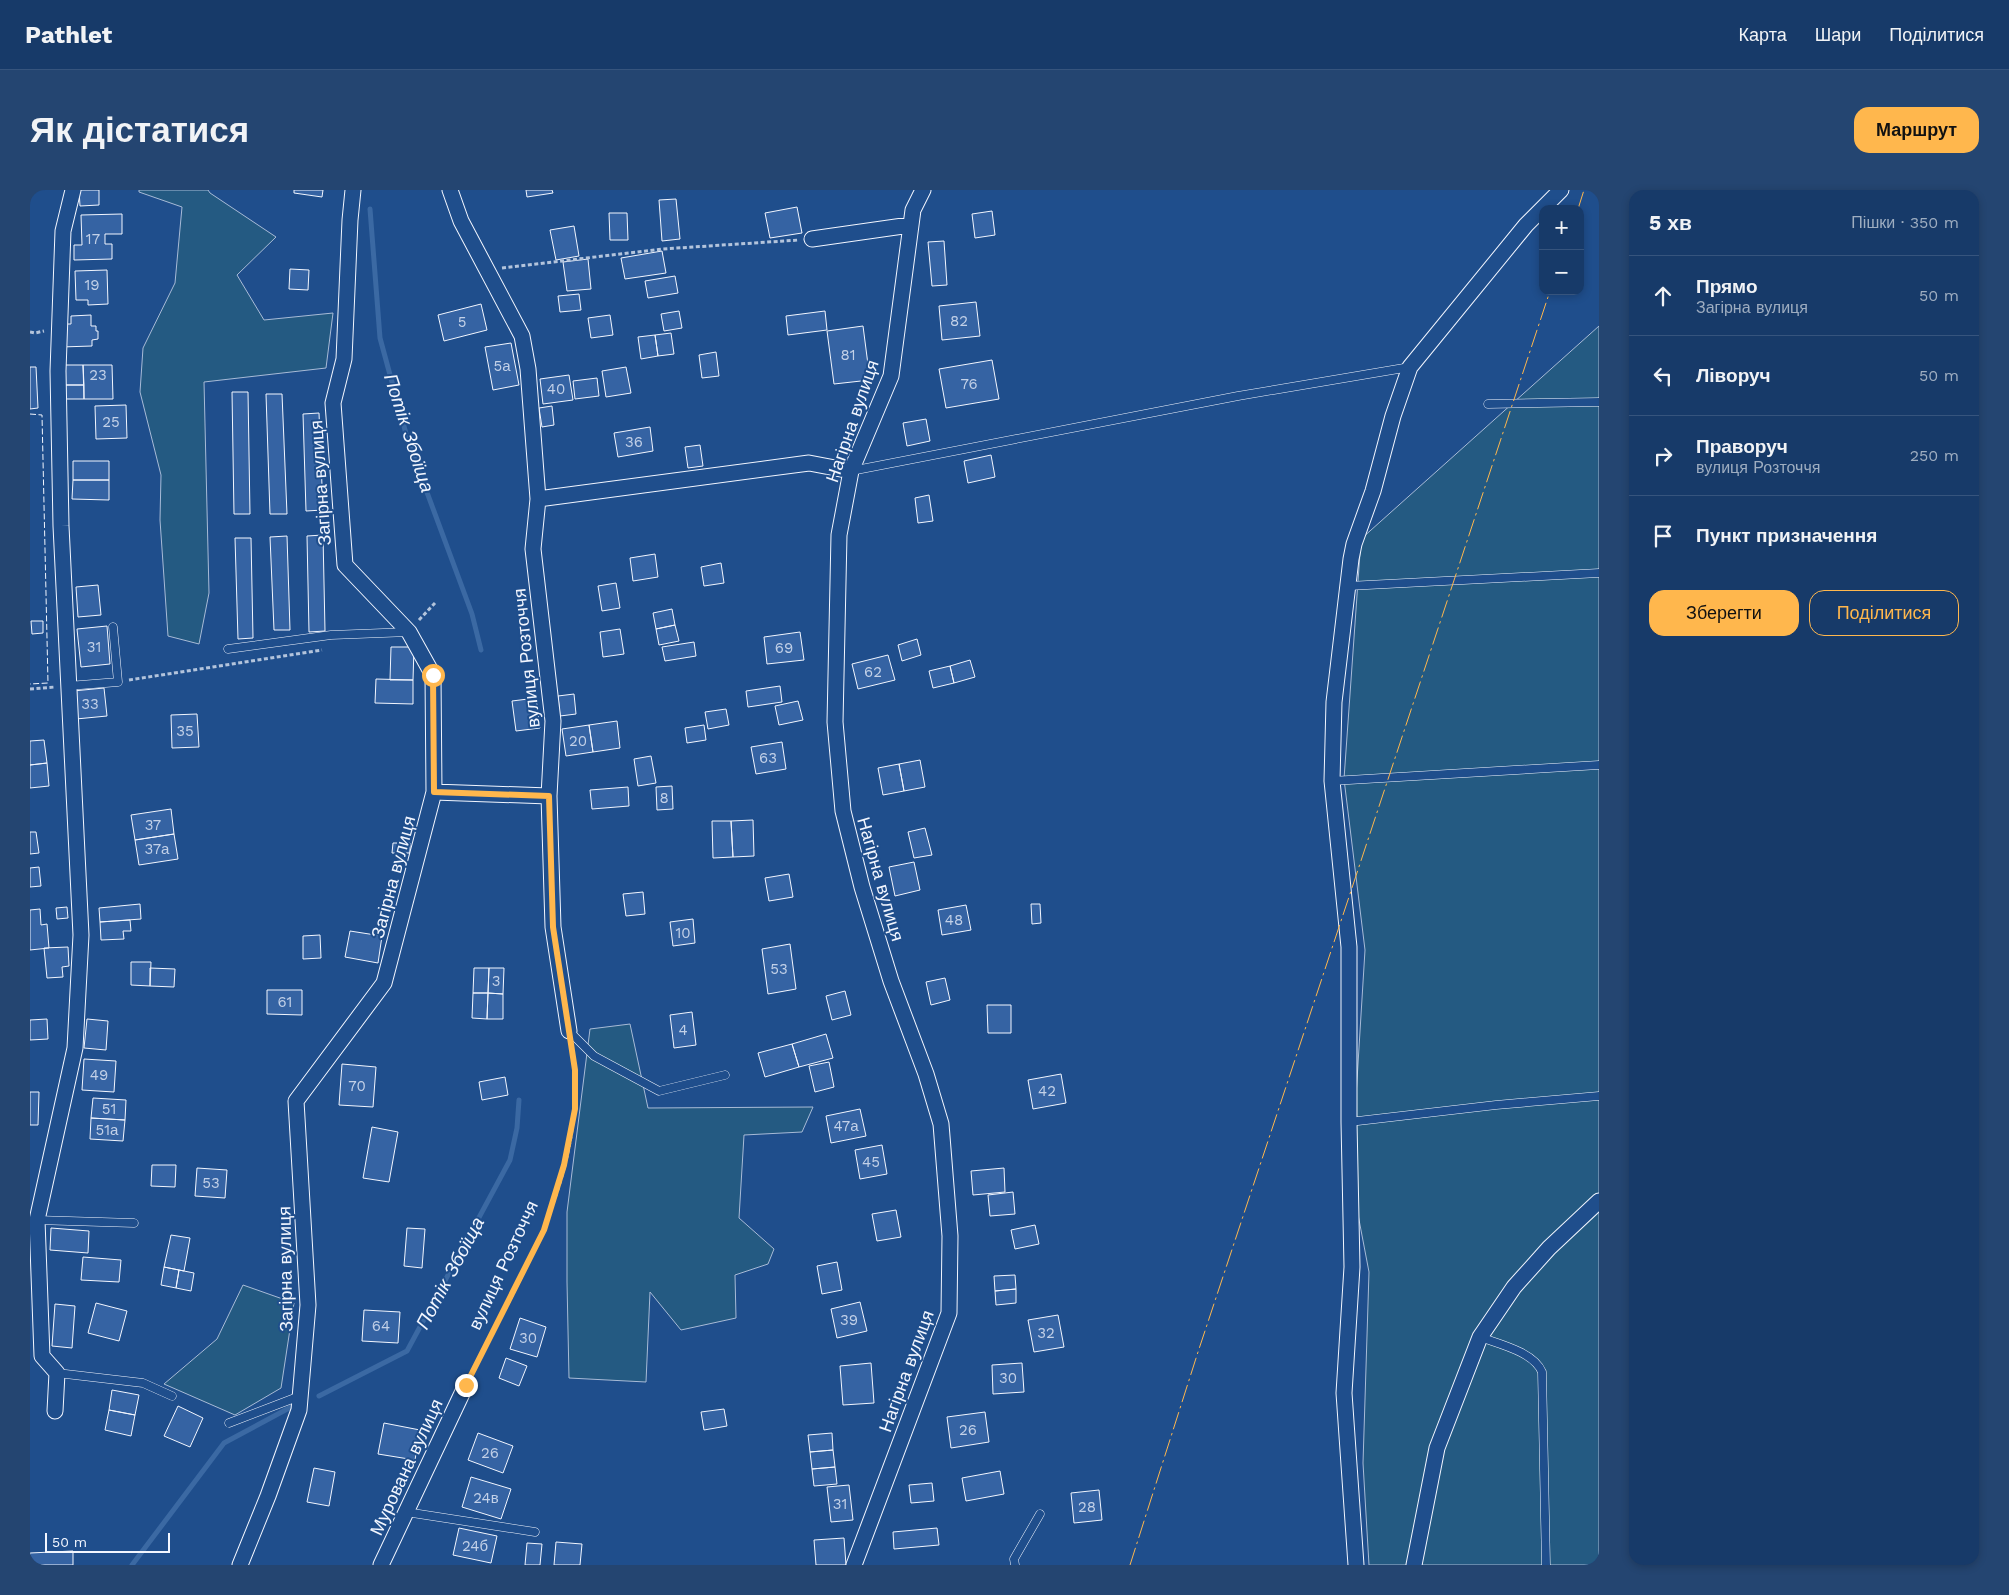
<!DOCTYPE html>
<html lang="uk">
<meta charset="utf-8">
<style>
body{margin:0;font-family:"Work Sans",sans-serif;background:#244571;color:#f1f3f6}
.controls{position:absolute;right:15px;top:15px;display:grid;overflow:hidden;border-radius:10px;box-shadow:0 2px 8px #0003}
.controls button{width:45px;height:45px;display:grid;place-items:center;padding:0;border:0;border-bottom:1px solid #36547d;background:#173a69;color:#f1f3f6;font:25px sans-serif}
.scale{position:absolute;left:15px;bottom:12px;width:125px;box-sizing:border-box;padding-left:5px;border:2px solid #f2f6ff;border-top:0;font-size:14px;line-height:18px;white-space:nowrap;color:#f2f6ff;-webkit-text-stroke:4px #1f4e8c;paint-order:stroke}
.stop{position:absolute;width:15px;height:15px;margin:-11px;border:4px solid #ffb74d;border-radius:50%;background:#fff}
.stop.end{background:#ffb74d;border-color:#fff;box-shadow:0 1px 5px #0008}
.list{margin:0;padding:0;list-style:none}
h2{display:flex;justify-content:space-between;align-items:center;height:65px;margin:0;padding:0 20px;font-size:21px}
h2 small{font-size:16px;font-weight:400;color:#9eadc0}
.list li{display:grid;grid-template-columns:32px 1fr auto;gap:15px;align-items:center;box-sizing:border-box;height:80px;padding:0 20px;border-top:1px solid #36547d}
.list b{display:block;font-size:19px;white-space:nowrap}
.list p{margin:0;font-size:16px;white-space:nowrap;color:#9eadc0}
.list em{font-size:16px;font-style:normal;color:#9eadc0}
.actions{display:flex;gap:10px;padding:15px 20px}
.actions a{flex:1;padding:11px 0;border:1px solid #ffb74d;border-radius:15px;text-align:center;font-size:18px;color:#ffb74d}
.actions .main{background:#ffb74d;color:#111}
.icon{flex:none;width:28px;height:28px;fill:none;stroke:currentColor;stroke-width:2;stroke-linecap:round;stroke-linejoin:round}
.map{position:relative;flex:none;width:1569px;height:1375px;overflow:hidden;border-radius:15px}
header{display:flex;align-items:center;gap:30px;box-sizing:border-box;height:70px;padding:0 25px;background:#173a69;border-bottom:1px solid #36547d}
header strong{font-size:24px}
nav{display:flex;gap:28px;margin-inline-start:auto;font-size:18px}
.intro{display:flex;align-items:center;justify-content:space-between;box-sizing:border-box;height:120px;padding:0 30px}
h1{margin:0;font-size:35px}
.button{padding:12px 22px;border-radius:15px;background:#ffb74d;color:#111;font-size:18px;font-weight:700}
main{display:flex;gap:30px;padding:0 30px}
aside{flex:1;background:#173a69;border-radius:15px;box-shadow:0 2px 8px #0003}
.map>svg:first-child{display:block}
.green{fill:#245a82;stroke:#a8bbd7}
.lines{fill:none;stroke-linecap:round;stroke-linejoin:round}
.stream{stroke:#3b69a3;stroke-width:5}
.building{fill:#3563a3;stroke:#f2f6ff}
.service-casing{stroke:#f2f6ff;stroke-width:9}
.minor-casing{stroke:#f2f6ff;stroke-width:17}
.path{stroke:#b3c4dc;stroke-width:3;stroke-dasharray:4 2.5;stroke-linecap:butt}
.service{stroke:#1f4e8c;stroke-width:8}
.minor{stroke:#1f4e8c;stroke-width:15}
.fence{stroke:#f2f6ff;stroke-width:1;stroke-dasharray:6 2.5;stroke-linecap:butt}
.power{stroke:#ffb74d;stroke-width:1;stroke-dasharray:18 4 2.5 4;stroke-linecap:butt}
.route{stroke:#ffb74d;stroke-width:6}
.labels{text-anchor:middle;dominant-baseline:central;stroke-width:4;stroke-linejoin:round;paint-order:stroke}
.number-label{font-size:15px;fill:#c3d1e8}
.street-label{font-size:18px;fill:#f2f6ff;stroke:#1f4e8c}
.water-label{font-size:19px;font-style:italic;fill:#f2f6ff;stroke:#1f4e8c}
</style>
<header>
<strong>Pathlet</strong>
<nav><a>Карта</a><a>Шари</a><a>Поділитися</a></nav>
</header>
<div class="intro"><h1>Як дістатися</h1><a class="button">Маршрут</a></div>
<main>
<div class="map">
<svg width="1569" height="1375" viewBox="0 0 1569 1375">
<rect width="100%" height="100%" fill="#1f4e8c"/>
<!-- green -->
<path class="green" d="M 109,0 L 178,0 L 180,3 L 246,47 L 207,85 L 234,130 L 303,123 L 296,178 L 174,192 L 179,403 L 169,454 L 138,446 L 130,330 L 131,285 L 110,202 L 113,158 L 145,93 L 152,17 L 109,2 Z
M 1569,136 L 1569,1375 L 1339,1375 L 1333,1273 L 1339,1082 L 1321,988 L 1335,760 L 1314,589 L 1331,349 Z
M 600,834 L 618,918 L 783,917 L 772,942 L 714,945 L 709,1028 L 744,1059 L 738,1074 L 705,1085 L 706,1128 L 651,1140 L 620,1102 L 616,1192 L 539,1188 L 537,1092 L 537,1022 L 560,839 Z
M 213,1095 L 264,1113 L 251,1198 L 205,1225 L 134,1194 L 187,1149 Z"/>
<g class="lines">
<!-- stream -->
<path class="stream" d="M 340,19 L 350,148 L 378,251 L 442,424 L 451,460
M 289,1206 L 377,1161 L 480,970 L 487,938 L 489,910
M 102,1375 L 194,1253 L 261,1217"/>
</g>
<!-- building -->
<path class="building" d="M 49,0 L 69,0 L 69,15 L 50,16 Z
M 264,0 L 293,0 L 292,7 L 264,3 Z
M 496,0 L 522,0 L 523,3 L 497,7 Z
M 646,9 L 650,49 L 632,51 L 629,10 Z
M 767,17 L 772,43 L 740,48 L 735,23 Z
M 962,21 L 965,45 L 945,48 L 942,24 Z
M 579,23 L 597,23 L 598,50 L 580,50 Z
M 92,24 L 92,44 L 75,44 L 75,54 L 82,54 L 82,69 L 44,70 L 44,55 L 52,55 L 51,25 Z
M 544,36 L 549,66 L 526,70 L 520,40 Z
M 914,51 L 917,95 L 902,96 L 898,52 Z
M 632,61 L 636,83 L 595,89 L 591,68 Z
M 558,69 L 561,99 L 537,101 L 533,72 Z
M 260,79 L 279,80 L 278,100 L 259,99 Z
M 77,80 L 78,114 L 58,115 L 58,110 L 46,110 L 45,81 Z
M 645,86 L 648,103 L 618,108 L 615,91 Z
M 549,104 L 551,120 L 530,122 L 528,106 Z
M 946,112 L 950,146 L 912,150 L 909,116 Z
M 451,114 L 457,140 L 414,151 L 408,125 Z
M 649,121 L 652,138 L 634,141 L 631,124 Z
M 795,121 L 797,140 L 758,145 L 756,126 Z
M 61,125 L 61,136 L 66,136 L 66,141 L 68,141 L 68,149 L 62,150 L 62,156 L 31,157 L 31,134 L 41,134 L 41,126 Z
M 580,125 L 583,145 L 561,148 L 558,128 Z
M 833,136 L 840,190 L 804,194 L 797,141 Z
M 641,143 L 644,164 L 628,166 L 625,145 Z
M 625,145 L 628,166 L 611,169 L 608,147 Z
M 481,153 L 489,195 L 463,200 L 455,157 Z
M 686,162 L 689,186 L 672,188 L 669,165 Z
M 962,170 L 969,209 L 916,218 L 909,179 Z
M 34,175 L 53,175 L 54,195 L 34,195 Z
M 53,175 L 82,175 L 83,209 L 54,209 Z
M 0,177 L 6,177 L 8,218 L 0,219 Z
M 596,177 L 601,203 L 576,207 L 572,181 Z
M 539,185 L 543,210 L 513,214 L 510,189 Z
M 567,188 L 569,206 L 545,209 L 543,191 Z
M 34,195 L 54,195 L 54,209 L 35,209 Z
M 202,202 L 218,202 L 220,324 L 204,324 Z
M 236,204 L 252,204 L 257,324 L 240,324 Z
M 96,215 L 97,248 L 66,249 L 65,216 Z
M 522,216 L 524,235 L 512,237 L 509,218 Z
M 289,223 L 293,320 L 276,321 L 273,224 Z
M 896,229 L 900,251 L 877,256 L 873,233 Z
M 620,237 L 623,261 L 588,267 L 584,243 Z
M 670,255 L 673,276 L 658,278 L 655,257 Z
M 961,265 L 965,287 L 938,293 L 934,271 Z
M 43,271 L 79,271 L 79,290 L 43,290 Z
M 43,290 L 79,290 L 79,310 L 42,309 Z
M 899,305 L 903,331 L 888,333 L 885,308 Z
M 293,345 L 295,441 L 279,442 L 277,346 Z
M 257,346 L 260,440 L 244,440 L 240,347 Z
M 205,348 L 221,348 L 223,448 L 208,449 Z
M 625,364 L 628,387 L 603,391 L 600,368 Z
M 691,373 L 694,393 L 674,396 L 671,377 Z
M 586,393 L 590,418 L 572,421 L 568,396 Z
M 68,395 L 71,425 L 48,427 L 46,397 Z
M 642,419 L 645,435 L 626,439 L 623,423 Z
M 1,431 L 13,431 L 13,443 L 2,444 Z
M 645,435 L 649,451 L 629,455 L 626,439 Z
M 77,436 L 80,474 L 51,477 L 47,439 Z
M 590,439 L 594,464 L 573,467 L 570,442 Z
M 770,442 L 774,470 L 737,474 L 734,447 Z
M 887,449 L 891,465 L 872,471 L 868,455 Z
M 664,452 L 666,466 L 635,471 L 632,457 Z
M 361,457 L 384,457 L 383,490 L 360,490 Z
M 858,465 L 865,490 L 828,499 L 822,474 Z
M 940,470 L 945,487 L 924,493 L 920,476 Z
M 920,476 L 924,493 L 903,498 L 899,481 Z
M 346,489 L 383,490 L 383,514 L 345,513 Z
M 750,496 L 752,512 L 718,517 L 716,501 Z
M 74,498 L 77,526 L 46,529 L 43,501 Z
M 544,504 L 546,524 L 530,526 L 528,506 Z
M 506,508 L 510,538 L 486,541 L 482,511 Z
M 768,511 L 773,530 L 749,535 L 745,516 Z
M 696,519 L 699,535 L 678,539 L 675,522 Z
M 167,524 L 169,557 L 142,558 L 141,525 Z
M 587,531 L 590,558 L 563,562 L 559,535 Z
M 559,535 L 563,562 L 536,566 L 532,539 Z
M 674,535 L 676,550 L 657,553 L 655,538 Z
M 14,550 L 17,573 L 0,575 L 0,551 Z
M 752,552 L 756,579 L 726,584 L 721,557 Z
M 621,566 L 626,593 L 608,596 L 604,569 Z
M 890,570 L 895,597 L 874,601 L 869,574 Z
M 17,573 L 19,596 L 0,598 L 0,575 Z
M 869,574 L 874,601 L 853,605 L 848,578 Z
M 642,596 L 643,619 L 627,620 L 626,597 Z
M 598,597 L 599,616 L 562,619 L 560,600 Z
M 141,619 L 144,644 L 105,650 L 101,625 Z
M 723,630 L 724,666 L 703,667 L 701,631 Z
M 682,631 L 701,631 L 703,667 L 683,668 Z
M 895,638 L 902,665 L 884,668 L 878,642 Z
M 0,642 L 6,642 L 9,663 L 0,664 Z
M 144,644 L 148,669 L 109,675 L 105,650 Z
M 363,653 L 380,653 L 380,663 L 362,663 Z
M 884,672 L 890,700 L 865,706 L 859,677 Z
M 9,677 L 11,696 L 0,697 L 0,678 Z
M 759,684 L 763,707 L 739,711 L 735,688 Z
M 613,702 L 615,724 L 596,726 L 593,704 Z
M 110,714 L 111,729 L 70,732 L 69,718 Z
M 1001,714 L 1010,714 L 1011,733 L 1002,734 Z
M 936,715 L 941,740 L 912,745 L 908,720 Z
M 37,717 L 38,728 L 27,729 L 26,718 Z
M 10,719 L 11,735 L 17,734 L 19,758 L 0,760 L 0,720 Z
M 663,729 L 665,753 L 643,756 L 640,732 Z
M 100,730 L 101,741 L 93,741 L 94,749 L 71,750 L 70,732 Z
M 320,741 L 352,746 L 348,773 L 315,767 Z
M 290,745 L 291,768 L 273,769 L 273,746 Z
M 760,754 L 766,799 L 738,804 L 732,759 Z
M 38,757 L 39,776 L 32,777 L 33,787 L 17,788 L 14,758 Z
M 101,772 L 121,772 L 120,796 L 101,795 Z
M 120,778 L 145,779 L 144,797 L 120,796 Z
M 444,778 L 459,778 L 458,803 L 443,803 Z
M 459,778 L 474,778 L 473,804 L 458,803 Z
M 915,788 L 920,810 L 901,815 L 896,792 Z
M 237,800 L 272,800 L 272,825 L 237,824 Z
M 815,801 L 821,825 L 802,830 L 796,806 Z
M 443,803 L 458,803 L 457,829 L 442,828 Z
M 458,803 L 473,804 L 473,829 L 457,829 Z
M 957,815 L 981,815 L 981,843 L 958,843 Z
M 662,822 L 666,855 L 644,858 L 640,825 Z
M 17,829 L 18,849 L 0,850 L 0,830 Z
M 57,829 L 78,831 L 76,860 L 54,858 Z
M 796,844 L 803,868 L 769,877 L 762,854 Z
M 762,854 L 769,877 L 735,887 L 728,863 Z
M 54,869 L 86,871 L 84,902 L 52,900 Z
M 799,872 L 804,897 L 785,902 L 779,876 Z
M 312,874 L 346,877 L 343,917 L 309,915 Z
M 1031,884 L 1036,913 L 1003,919 L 998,890 Z
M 475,887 L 478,905 L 452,910 L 449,892 Z
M 0,902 L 9,902 L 8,935 L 0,935 Z
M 63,908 L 96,910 L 95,930 L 61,928 Z
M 830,919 L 836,946 L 801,953 L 796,926 Z
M 61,928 L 95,930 L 93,951 L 60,949 Z
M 342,937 L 368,942 L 359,992 L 333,988 Z
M 852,955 L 857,984 L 830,989 L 825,960 Z
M 122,975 L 146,975 L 145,997 L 121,996 Z
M 167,978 L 197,980 L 195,1008 L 165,1006 Z
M 974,978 L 975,1002 L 943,1005 L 941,981 Z
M 983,1002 L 985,1024 L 960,1026 L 958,1005 Z
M 866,1020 L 871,1047 L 847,1051 L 842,1024 Z
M 1005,1035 L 1009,1054 L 985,1059 L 981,1040 Z
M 21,1038 L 59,1041 L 58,1063 L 20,1060 Z
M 377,1038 L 395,1039 L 392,1078 L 374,1076 Z
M 141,1045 L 160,1048 L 154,1081 L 134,1077 Z
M 53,1067 L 91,1070 L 89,1092 L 51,1090 Z
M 807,1072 L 812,1100 L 792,1104 L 787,1076 Z
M 134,1077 L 149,1080 L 146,1098 L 131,1095 Z
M 149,1080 L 164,1083 L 161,1101 L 146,1098 Z
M 985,1085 L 986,1099 L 965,1101 L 964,1086 Z
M 986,1099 L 986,1113 L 966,1115 L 965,1101 Z
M 830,1112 L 837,1141 L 807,1148 L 801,1119 Z
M 66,1113 L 97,1121 L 89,1151 L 58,1143 Z
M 25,1114 L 45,1116 L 42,1158 L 22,1156 Z
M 334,1120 L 370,1122 L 368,1153 L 332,1151 Z
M 1028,1125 L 1034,1157 L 1004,1162 L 998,1130 Z
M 490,1128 L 516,1137 L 507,1167 L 480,1159 Z
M 476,1168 L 497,1176 L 489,1196 L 469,1188 Z
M 841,1173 L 844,1213 L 813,1215 L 810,1176 Z
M 992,1173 L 994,1202 L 963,1204 L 962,1175 Z
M 82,1200 L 109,1205 L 105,1225 L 79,1220 Z
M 148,1216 L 173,1228 L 160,1257 L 134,1246 Z
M 694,1219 L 697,1236 L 674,1240 L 671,1222 Z
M 79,1220 L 105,1225 L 101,1246 L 75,1240 Z
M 955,1222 L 959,1252 L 921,1258 L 917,1227 Z
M 354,1233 L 390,1240 L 385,1270 L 348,1264 Z
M 448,1243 L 483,1256 L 473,1283 L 438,1270 Z
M 802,1243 L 803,1260 L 780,1262 L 778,1245 Z
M 803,1260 L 805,1277 L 782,1279 L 780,1262 Z
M 805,1277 L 807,1294 L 784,1296 L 782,1279 Z
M 284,1278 L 305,1282 L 299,1316 L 277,1312 Z
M 970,1281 L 974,1304 L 936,1311 L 932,1288 Z
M 441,1287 L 481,1299 L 471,1329 L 432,1317 Z
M 902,1293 L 904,1311 L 881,1313 L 879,1295 Z
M 819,1295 L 823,1330 L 801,1332 L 797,1297 Z
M 1069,1300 L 1072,1330 L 1044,1333 L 1041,1303 Z
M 429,1338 L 467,1346 L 461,1373 L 423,1365 Z
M 907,1338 L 909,1355 L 864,1359 L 863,1342 Z
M 814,1348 L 816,1375 L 786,1375 L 784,1350 Z
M 526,1352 L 552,1354 L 550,1375 L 524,1375 Z
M 497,1353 L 512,1354 L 510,1375 L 495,1375 Z
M 43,1361 L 43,1375 L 0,1375 L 0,1363 Z"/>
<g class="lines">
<!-- service casing -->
<g class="service-casing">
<path id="service" d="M 1458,214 L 1569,212
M 821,281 L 1208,206 L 1380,177
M 1318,396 L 1569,383
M 198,459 L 301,445 L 379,442
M 38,496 L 88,492 L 83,437
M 1302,591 L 1569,575
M 539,841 L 564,866 L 629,901 L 695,885
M 1319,932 L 1466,915 L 1569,906
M 6,1030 L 104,1033
M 1450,1147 C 1469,1154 1504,1162 1512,1182 L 1516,1375
M 27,1183 L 113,1193 L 142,1206
M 199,1233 L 270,1206
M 376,1322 L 505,1342
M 985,1375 L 984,1369 L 1010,1324"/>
</g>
<!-- minor casing -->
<g class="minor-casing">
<path id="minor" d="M 420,0 L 431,31 L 492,146 L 498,179 L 508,309 L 503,359 L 523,531 L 519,606 L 523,737 L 539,841
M 782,49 L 880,35
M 508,309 L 779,273 L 821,281
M 404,602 L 519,606
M 25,1221 L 27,1183 L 12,1166 L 7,1030 L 45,858 L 51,745 L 31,336 L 28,181 L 33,41 L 43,0
M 210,1375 L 238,1306 L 269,1220 L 278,1115 L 266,911 L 354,793 L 404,602 L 403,485 L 379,442 L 315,375 L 303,213 L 314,169 L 320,30 L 323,0
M 351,1375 L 436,1195
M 824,1375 L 919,1123 L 920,1046 L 911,934 L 896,884 L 861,791 L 832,697 L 813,621 L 805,532 L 809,345 L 821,281 L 861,186 L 883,20 L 893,0
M 1326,1375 L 1314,1203 L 1322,1077 L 1319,932 L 1319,757 L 1302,591 L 1304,512 L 1321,369 L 1324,354 L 1343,301 L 1363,226 L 1380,177 L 1496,35 L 1531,0
M 1384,1375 L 1407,1258 L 1450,1147 L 1484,1097 L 1519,1058 L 1569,1011"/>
</g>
<!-- path -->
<path class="path" d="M 472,78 L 633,59 L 769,50
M 0,142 L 5,143 L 14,141
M 389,430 L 405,413
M 99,490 L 292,460
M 0,499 L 25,497
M 442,1183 C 492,1084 560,977 542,861"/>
<!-- service -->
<use href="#service" class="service"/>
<!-- minor -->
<use href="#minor" class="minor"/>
<!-- fence -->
<path class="fence" d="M 0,224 L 12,225 L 18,493 L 0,494"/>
<!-- power -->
<path class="power" d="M 1548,19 L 1554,0
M 1100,1375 L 1168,1162 L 1520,101"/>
</g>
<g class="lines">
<!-- route -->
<path class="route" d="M 403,485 L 404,602 L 519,606 L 523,737 L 545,880 L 545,919 L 534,975 L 514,1040 L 436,1195"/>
</g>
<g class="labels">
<!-- number labels -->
<g class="number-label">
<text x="63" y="49">17</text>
<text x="62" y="95">19</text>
<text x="929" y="131">82</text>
<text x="432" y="132">5</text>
<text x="818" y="165">81</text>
<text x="472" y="176">5а</text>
<text x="68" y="185">23</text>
<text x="939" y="194">76</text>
<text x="526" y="199">40</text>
<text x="81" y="232">25</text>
<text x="604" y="252">36</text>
<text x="64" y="457">31</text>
<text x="754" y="458">69</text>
<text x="843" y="482">62</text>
<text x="60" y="514">33</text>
<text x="155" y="541">35</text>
<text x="548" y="551">20</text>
<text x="738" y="568">63</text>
<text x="634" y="608">8</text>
<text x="123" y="635">37</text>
<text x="127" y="659">37а</text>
<text x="924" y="730">48</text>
<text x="653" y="743">10</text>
<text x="749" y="779">53</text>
<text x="466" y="791">3</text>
<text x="255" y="812">61</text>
<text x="653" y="840">4</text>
<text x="69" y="885">49</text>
<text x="327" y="896">70</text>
<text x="1017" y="901">42</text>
<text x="79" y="919">51</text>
<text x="816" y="936">47а</text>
<text x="77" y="940">51а</text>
<text x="841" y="972">45</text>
<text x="181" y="993">53</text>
<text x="819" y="1130">39</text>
<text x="351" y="1136">64</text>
<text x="1016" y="1143">32</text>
<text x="498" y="1148">30</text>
<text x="978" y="1188">30</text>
<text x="938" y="1240">26</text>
<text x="460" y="1263">26</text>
<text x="456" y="1308">24в</text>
<text x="810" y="1314">31</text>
<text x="1057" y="1317">28</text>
<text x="445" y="1356">24б</text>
</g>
<!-- street labels -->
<g class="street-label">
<text transform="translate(822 231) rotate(-71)">Нагірна вулиця</text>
<text transform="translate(290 293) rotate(-94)">Загірна вулиця</text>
<text transform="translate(496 468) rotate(-96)">вулиця Розточчя</text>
<text transform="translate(363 687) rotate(-75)">Загірна вулиця</text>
<text transform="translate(851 689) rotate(74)">Нагірна вулиця</text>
<text transform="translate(473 1075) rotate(-65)">вулиця Розточчя</text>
<text transform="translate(255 1079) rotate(-91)">Загірна вулиця</text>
<text transform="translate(876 1181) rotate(-70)">Нагірна вулиця</text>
<text transform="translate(376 1277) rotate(-65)">Мурована вулиця</text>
</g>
<!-- water labels -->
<g class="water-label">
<text transform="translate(379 243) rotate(72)">Потік Збоїща</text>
<text transform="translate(420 1083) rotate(-62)">Потік Збоїща</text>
</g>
</g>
</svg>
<div class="controls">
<button>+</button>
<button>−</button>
</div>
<div class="scale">50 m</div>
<div class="stop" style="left:403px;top:485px"></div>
<div class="stop end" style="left:436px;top:1195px"></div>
</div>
<aside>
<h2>5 хв<small>Пішки · 350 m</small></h2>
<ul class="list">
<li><svg class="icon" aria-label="ahead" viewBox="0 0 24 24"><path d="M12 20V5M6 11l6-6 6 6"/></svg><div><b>Прямо</b><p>Загірна вулиця</p></div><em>50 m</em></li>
<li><svg class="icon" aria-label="left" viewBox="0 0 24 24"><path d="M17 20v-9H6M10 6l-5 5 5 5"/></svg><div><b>Ліворуч</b></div><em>50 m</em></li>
<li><svg class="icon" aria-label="right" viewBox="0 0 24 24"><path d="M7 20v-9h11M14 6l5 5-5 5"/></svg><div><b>Праворуч</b><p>вулиця Розточчя</p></div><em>250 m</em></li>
<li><svg class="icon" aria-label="arrive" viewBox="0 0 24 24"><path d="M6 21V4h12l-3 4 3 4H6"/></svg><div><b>Пункт призначення</b></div></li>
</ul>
<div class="actions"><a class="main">Зберегти</a><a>Поділитися</a></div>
</aside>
</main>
